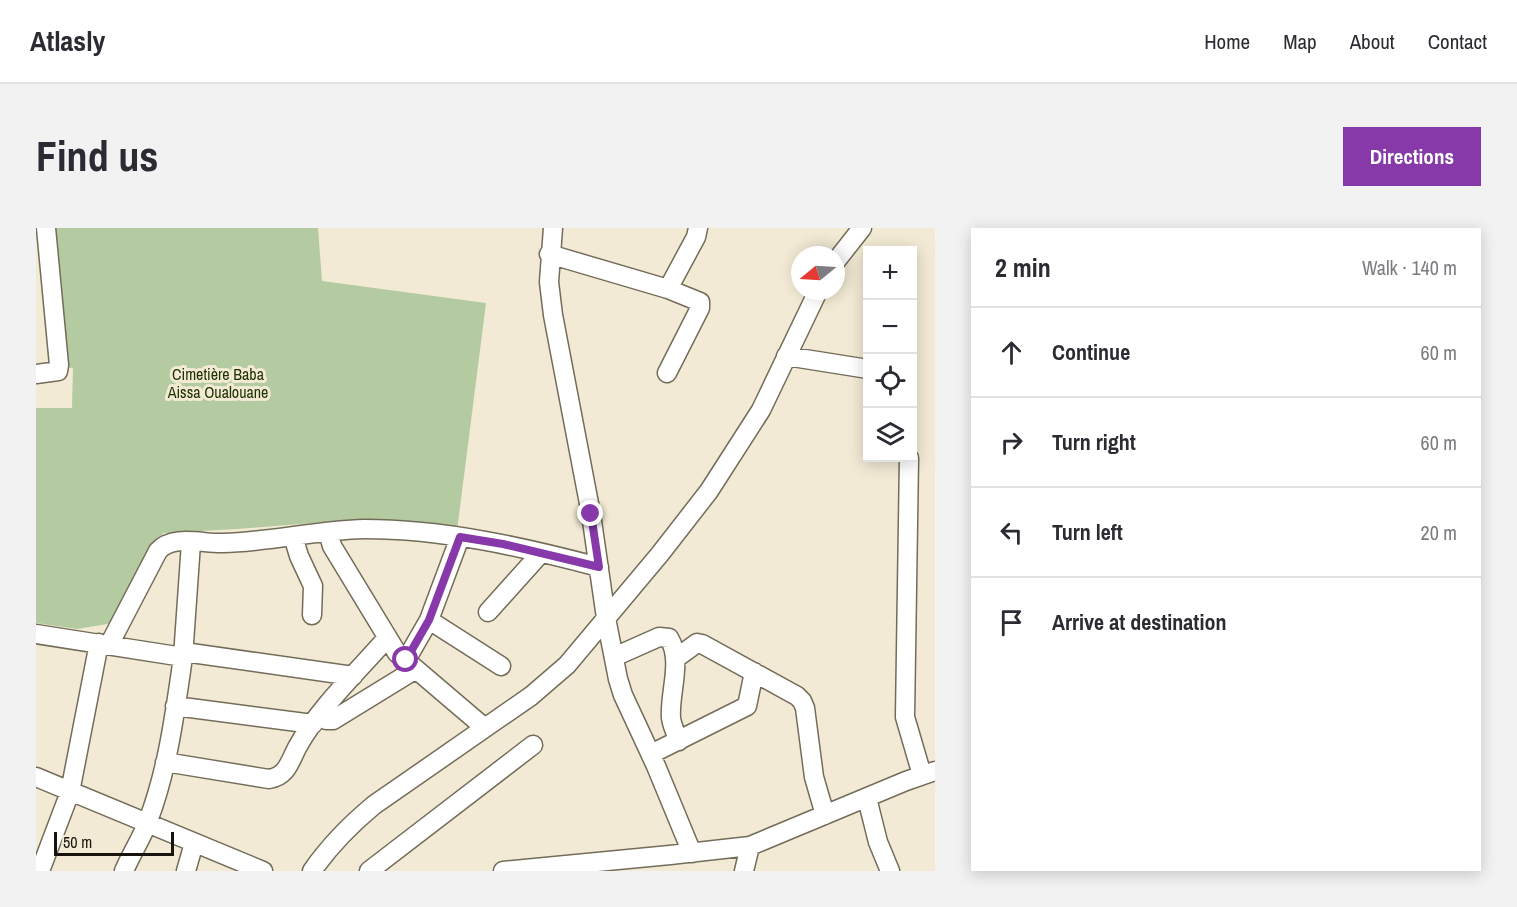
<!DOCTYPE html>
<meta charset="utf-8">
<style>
body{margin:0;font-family:"Archivo Narrow",sans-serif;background:#f2f2f3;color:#2b2b33}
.controls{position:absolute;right:18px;top:18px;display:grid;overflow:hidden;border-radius:0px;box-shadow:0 3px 15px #0003}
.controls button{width:54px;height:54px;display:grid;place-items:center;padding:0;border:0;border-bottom:2px solid #e1e1e2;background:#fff;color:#2b2b33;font:30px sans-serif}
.compass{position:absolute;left:755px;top:18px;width:54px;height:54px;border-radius:50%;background:#fff;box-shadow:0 3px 15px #0003;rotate:252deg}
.scale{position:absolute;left:18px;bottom:15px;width:120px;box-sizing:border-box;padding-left:6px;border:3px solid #17140d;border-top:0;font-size:16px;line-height:21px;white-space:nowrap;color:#17140d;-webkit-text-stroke:4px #f2ead4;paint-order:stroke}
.stop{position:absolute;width:18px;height:18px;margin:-14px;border:4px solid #8739aa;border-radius:50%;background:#fff}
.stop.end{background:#8739aa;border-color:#fff;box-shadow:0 2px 6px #0008}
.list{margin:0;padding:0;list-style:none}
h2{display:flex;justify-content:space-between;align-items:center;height:78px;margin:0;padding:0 24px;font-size:26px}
h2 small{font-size:20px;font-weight:400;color:#7c7c81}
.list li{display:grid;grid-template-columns:39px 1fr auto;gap:18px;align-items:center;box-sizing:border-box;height:90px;padding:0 24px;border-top:2px solid #e1e1e2}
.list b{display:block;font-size:22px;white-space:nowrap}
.list em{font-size:20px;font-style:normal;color:#7c7c81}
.icon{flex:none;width:33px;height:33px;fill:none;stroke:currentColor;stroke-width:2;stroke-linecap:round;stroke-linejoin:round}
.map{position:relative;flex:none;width:899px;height:643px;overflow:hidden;border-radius:0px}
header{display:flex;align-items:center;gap:36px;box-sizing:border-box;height:84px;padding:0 30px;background:#fff;border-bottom:2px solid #e1e1e2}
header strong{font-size:28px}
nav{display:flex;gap:33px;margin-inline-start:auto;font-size:21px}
.intro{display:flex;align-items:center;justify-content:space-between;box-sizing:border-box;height:144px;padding:0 36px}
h1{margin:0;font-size:42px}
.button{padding:15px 27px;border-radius:0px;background:#8739aa;color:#fff;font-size:21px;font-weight:700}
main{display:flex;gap:36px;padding:0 36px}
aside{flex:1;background:#fff;border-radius:0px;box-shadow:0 3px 15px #0003}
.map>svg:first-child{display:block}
.green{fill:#b4caa0}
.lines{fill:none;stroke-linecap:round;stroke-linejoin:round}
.minor-casing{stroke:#736c59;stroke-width:21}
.minor{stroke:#fff;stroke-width:18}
.route{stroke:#8739aa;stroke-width:8}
.labels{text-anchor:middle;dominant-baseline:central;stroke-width:6;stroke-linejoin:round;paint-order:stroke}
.park-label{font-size:16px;fill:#1d3101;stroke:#f2ead4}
</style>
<header>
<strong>Atlasly</strong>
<nav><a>Home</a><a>Map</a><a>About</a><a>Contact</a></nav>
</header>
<div class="intro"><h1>Find us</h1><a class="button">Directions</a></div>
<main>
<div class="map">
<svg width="899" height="643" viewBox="0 0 899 643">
<rect width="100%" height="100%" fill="#f2ead4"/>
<!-- green -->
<path class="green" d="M 11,0 L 282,0 L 286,53 L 450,75 L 421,303 L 314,292 L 201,301 L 127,305 L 83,394 L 41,401 L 0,395 L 0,180 L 36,180 L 37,140 L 26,139 Z"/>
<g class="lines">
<!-- minor casing -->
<g class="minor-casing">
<path id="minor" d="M 517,0 L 513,54 L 517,87 L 555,286 L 570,390 L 582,451 L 587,467 L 620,538 L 656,625
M 513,26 L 632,61 L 664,74 L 664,80 L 631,145
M 800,33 L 826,0
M 632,61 L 660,9 L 662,0
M 750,128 L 832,141
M 0,146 L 22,143 L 23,137 L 10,0
M 873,230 L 869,489 L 886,547
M 292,304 L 296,318 L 361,425 L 449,500
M 257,308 L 263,328 L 277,358 L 276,387
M 452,384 L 505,325
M 393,392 L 465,438
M 0,406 L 147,429 C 139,484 132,541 112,593 C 106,610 95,626 88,643
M 73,417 L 122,323 C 136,306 168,316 187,315 C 235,314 281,302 328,301 C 408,301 487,319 563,339
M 148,424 L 317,448
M 147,429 L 155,315
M 578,429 L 623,409 L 633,410 C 647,433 633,465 635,490 C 636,498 640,506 643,513
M 639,431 L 661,415 L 666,416 L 761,468 L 766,473 L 769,480 L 778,549 L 789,587
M 370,432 L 393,392 L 424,309
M 139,478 L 277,496
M 284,487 L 290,492 L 297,492 L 380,441
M 615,526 L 711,478 L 718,444
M 129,534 L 233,551 C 252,548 254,532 262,518 C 282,481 323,442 351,410
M 0,549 L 227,643
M 831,570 L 842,614 L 854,643
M 4,643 L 34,564 L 63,415
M 150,643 L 158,615
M 276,643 C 294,617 314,597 338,577 L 495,468 L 531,437 L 624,326 L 673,263 L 725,182 L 782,63
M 333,643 L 497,517
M 467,643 L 634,627 L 714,618 L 870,553 L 899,543
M 708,643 L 714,618"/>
</g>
<!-- minor -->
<use href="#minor" class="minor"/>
</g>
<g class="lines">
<!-- route -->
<path class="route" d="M 370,432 L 393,392 L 424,309 L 467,316 L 563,339 L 555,286"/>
</g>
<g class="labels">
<!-- park labels -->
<g class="park-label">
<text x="182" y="146">Cimetière Baba<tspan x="182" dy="18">Aissa Oualouane</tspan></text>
</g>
</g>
</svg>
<div class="controls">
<button>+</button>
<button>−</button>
<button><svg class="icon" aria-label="locate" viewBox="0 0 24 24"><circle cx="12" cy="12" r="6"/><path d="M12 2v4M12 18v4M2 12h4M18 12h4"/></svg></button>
<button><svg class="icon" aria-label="layers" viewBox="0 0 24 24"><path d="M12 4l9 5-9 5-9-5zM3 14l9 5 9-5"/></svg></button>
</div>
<svg class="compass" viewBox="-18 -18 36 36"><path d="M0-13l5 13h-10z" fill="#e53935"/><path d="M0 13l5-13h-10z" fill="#7c7c81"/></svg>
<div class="scale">50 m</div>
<div class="stop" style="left:370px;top:432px"></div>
<div class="stop end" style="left:555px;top:286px"></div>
</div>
<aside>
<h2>2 min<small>Walk · 140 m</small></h2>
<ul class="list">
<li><svg class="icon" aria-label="ahead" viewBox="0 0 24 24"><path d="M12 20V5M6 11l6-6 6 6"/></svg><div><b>Continue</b></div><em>60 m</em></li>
<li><svg class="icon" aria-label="right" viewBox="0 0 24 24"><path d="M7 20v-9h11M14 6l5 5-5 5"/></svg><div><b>Turn right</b></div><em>60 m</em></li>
<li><svg class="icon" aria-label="left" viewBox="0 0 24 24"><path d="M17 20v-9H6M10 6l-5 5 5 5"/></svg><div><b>Turn left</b></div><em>20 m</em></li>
<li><svg class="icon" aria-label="arrive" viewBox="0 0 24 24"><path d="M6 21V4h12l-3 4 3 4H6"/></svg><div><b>Arrive at destination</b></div></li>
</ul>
</aside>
</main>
